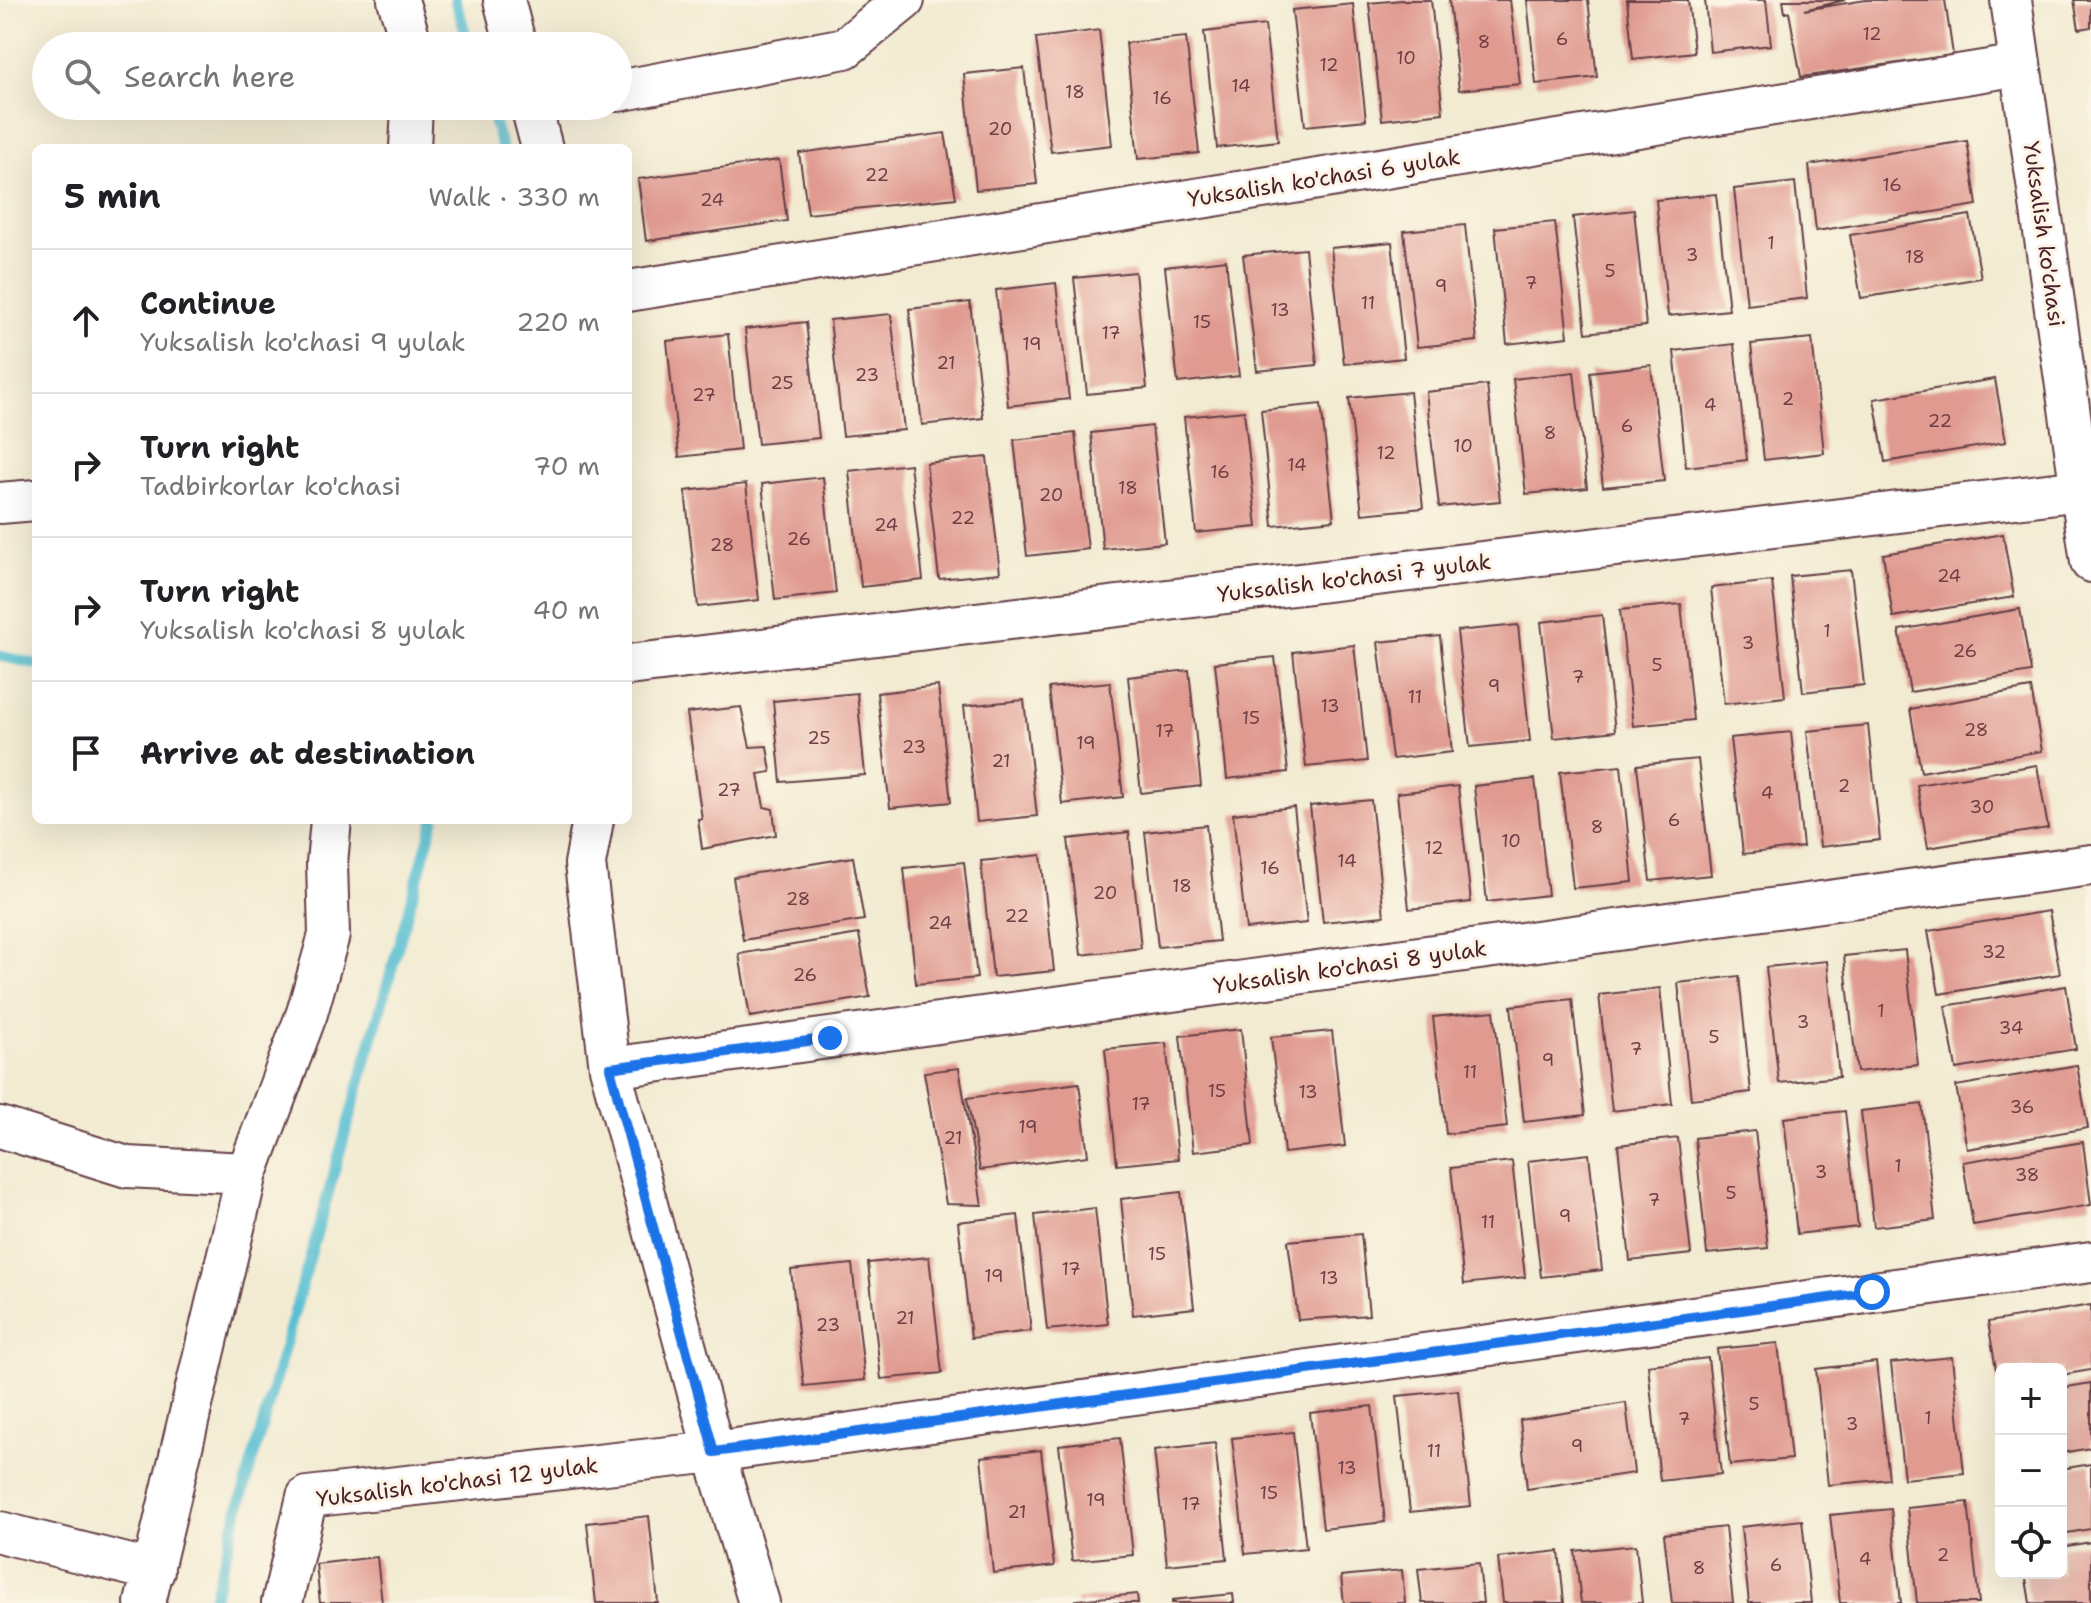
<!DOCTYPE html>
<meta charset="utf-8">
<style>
body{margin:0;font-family:"Shantell Sans",sans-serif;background:#f2f2f2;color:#202124}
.controls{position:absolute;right:24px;bottom:24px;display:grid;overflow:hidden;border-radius:12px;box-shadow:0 8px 32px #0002}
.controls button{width:72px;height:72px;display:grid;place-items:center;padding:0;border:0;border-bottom:2px solid #e0e0e0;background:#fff;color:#202124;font:40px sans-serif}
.stop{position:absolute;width:24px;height:24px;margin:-18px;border:6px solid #1a73e8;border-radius:50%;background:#fff}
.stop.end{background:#1a73e8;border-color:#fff;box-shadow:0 2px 8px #0008}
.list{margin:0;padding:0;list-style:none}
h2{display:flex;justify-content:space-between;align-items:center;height:104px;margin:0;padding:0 32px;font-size:34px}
h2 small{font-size:26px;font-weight:400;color:#757577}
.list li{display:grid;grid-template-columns:52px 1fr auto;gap:24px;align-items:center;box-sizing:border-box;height:144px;padding:0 32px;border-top:2px solid #e0e0e0}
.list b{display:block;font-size:30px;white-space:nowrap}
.list p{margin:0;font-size:26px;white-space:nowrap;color:#757577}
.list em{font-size:26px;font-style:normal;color:#757577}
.icon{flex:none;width:44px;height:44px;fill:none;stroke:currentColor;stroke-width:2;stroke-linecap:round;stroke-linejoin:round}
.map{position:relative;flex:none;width:2091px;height:1603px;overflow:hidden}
.search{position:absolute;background:#fff;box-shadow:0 8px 32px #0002;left:32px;top:32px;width:600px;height:88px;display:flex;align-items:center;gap:20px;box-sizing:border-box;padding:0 28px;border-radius:44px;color:#757577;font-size:30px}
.panel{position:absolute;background:#fff;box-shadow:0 8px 32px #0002;left:32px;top:144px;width:600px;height:680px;border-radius:12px}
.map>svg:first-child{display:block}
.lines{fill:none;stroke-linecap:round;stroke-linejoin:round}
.stream{stroke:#55bed2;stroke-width:11}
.building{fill:#e09a90}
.street-casing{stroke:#633e44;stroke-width:44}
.street{stroke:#fff;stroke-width:40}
.route{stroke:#1a73e8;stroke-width:10}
.labels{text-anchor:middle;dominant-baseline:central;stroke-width:6;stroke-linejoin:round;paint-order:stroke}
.number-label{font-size:18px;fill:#703e44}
.street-label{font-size:22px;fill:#4a1f2b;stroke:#fcf5e5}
</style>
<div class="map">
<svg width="2091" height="1603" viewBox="0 0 2091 1603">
<rect width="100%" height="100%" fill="#fcf5e5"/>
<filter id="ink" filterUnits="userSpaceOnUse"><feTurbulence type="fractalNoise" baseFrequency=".0125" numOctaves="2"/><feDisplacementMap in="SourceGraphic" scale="16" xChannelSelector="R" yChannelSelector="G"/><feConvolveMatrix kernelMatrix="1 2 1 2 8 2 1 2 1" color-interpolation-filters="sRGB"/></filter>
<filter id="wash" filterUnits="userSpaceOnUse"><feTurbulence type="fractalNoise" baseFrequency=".006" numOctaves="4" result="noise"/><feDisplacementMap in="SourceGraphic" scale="32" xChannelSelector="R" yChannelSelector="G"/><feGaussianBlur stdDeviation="1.8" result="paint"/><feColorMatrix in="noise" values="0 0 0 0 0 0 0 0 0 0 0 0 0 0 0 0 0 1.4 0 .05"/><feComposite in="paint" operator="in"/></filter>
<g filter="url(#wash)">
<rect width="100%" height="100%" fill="#f2ebd2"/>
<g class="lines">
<!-- stream -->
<path class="stream" d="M 455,0 L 470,46
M 489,106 L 502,148
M 0,656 L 36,664
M 212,1603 L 434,820"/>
</g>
<g id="blocks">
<!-- building -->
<path class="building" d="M 1402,0 L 1431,0 L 1443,113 L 1382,120 L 1369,3 Z
M 1449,0 L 1510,0 L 1520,84 L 1459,90 Z
M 1527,0 L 1588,0 L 1597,77 L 1536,84 Z
M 1627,0 L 1688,0 L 1694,52 L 1633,59 Z
M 1705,0 L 1766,0 L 1771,45 L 1710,52 Z
M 1783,0 L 1845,0 L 1804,10 L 1866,0 L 1945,0 L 1953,55 L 1801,77 L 1789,12 L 1785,13 Z
M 2074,0 L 2091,0 L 2091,27 L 2079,29 Z
M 1353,4 L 1366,120 L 1305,126 L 1292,10 Z
M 1265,25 L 1278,141 L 1217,148 L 1204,32 Z
M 1099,30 L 1112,145 L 1051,152 L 1036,38 Z
M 1186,37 L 1199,153 L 1138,159 L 1126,43 Z
M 1024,68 L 1037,184 L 976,190 L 964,74 Z
M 945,133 L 956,198 L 808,214 L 799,153 Z
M 1967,141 L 1977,205 L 1816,231 L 1809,165 Z
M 779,160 L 787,221 L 646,241 L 638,179 Z
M 1795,182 L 1807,298 L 1747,305 L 1734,189 Z
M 1716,194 L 1729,310 L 1668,316 L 1656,200 Z
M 1634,210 L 1646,326 L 1586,333 L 1573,217 Z
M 1970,215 L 1981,278 L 1861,298 L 1850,235 Z
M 1555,222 L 1568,337 L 1507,344 L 1495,228 Z
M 1465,225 L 1477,341 L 1417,347 L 1404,231 Z
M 1392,242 L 1404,358 L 1344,364 L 1331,248 Z
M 1305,249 L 1317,365 L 1257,371 L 1243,255 Z
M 1226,260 L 1239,376 L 1178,383 L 1165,267 Z
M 1135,272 L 1147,388 L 1087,394 L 1074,278 Z
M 1056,283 L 1069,399 L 1008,406 L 996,290 Z
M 970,302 L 983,418 L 922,425 L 909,309 Z
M 891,314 L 904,430 L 843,436 L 830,320 Z
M 806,322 L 819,438 L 758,444 L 745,329 Z
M 728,334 L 740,450 L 679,457 L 667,341 Z
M 1812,338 L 1824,453 L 1764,460 L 1751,344 Z
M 1734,344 L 1747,460 L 1686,467 L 1674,351 Z
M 1651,365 L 1664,481 L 1603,487 L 1590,372 Z
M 1574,372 L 1587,488 L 1526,494 L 1513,379 Z
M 1995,379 L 2006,442 L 1885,462 L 1874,399 Z
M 1487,385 L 1500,501 L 1439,507 L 1426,392 Z
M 1410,392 L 1423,508 L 1362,514 L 1349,398 Z
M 1321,404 L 1334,520 L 1273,526 L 1261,410 Z
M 1244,411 L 1257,527 L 1196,533 L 1184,417 Z
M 1152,426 L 1165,543 L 1103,549 L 1091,433 Z
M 1075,433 L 1088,549 L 1027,556 L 1014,440 Z
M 987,457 L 1000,573 L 939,579 L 926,463 Z
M 910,464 L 923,580 L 861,587 L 849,471 Z
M 823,477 L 836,593 L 775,600 L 762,484 Z
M 746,484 L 759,600 L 698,607 L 685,491 Z
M 2003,534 L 2014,597 L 1893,617 L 1883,554 Z
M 1851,570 L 1864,685 L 1803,692 L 1790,576 Z
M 1772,581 L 1785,697 L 1724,704 L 1711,588 Z
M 1681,604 L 1693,720 L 1633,726 L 1620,610 Z
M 2020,609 L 2031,672 L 1910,692 L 1899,630 Z
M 1602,615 L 1615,731 L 1554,738 L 1541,622 Z
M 1518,625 L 1530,741 L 1470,747 L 1457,631 Z
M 1440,636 L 1452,752 L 1392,759 L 1378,642 Z
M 1354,645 L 1367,761 L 1306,767 L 1293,652 Z
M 1275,657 L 1288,772 L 1227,779 L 1215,663 Z
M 1189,670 L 1201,786 L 1141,793 L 1128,677 Z
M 1110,682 L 1123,797 L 1062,804 L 1049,688 Z
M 938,686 L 951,802 L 890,808 L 877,693 Z
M 2031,688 L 2042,751 L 1921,772 L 1910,709 Z
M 857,693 L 865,775 L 781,782 L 773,701 Z
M 1024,700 L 1037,816 L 977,822 L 964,706 Z
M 741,707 L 750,747 L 767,746 L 771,772 L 758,774 L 764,807 L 773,809 L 776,835 L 702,849 L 698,819 L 702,819 L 687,713 Z
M 1868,725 L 1880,840 L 1820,847 L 1807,731 Z
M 1791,732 L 1803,847 L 1743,854 L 1730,738 Z
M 1698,759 L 1711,875 L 1650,881 L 1637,765 Z
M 2037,765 L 2048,828 L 1928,848 L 1917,785 Z
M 1621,766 L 1633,882 L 1573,888 L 1560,772 Z
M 1535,779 L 1548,895 L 1487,902 L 1474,786 Z
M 1458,786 L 1471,902 L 1409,909 L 1397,793 Z
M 1371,800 L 1384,916 L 1323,922 L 1310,806 Z
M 1294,807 L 1307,923 L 1246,929 L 1233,814 Z
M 1206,825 L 1219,941 L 1158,947 L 1145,832 Z
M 1129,832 L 1141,948 L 1081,955 L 1068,839 Z
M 1041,855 L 1054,971 L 993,977 L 981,861 Z
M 853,857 L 864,920 L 743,940 L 733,877 Z
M 964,862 L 977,978 L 916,984 L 904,868 Z
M 2049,911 L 2060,974 L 1939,994 L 1928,931 Z
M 859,934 L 870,997 L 750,1017 L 739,954 Z
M 1905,950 L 1918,1065 L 1857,1072 L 1844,956 Z
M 1827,961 L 1839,1077 L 1779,1083 L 1766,967 Z
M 1739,976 L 1751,1092 L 1691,1099 L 1678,983 Z
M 2066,986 L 2076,1049 L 1956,1069 L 1945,1006 Z
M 1660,988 L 1672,1104 L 1612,1111 L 1599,995 Z
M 1572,999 L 1585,1115 L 1524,1122 L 1511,1006 Z
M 1494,1011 L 1507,1127 L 1446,1134 L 1433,1017 Z
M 1241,1029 L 1253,1145 L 1193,1152 L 1180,1036 Z
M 1332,1031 L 1345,1146 L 1284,1153 L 1271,1037 Z
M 1166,1043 L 1178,1159 L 1117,1165 L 1105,1049 Z
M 2077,1065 L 2088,1128 L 1967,1149 L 1956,1086 Z
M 959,1068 L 982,1205 L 946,1204 L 924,1072 Z
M 1079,1083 L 1088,1156 L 980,1170 L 967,1098 Z
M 1922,1104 L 1935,1220 L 1874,1227 L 1861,1111 Z
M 1845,1111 L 1858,1227 L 1797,1234 L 1784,1118 Z
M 1755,1131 L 1768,1248 L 1707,1254 L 1695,1138 Z
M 1678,1138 L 1691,1254 L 1630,1261 L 1618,1145 Z
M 2083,1142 L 2091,1205 L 1973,1225 L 1963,1162 Z
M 1589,1154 L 1602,1270 L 1541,1277 L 1528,1161 Z
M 1512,1161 L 1525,1277 L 1464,1284 L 1451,1168 Z
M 1181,1192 L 1194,1308 L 1133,1315 L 1121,1199 Z
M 1095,1208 L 1108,1324 L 1047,1330 L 1035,1215 Z
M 1018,1215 L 1031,1331 L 971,1338 L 958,1222 Z
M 1361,1234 L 1369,1315 L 1298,1320 L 1288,1241 Z
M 929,1257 L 942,1373 L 881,1379 L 868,1263 Z
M 852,1264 L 865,1380 L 804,1386 L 791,1270 Z
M 2091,1305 L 2091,1370 L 2061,1375 L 2061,1369 L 2001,1369 L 1999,1387 L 1988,1322 Z
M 1778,1343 L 1791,1459 L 1730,1465 L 1717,1349 Z
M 1952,1357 L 1964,1473 L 1904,1479 L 1891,1363 Z
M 1708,1358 L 1721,1474 L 1660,1481 L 1648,1365 Z
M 1876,1362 L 1889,1479 L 1828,1485 L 1816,1369 Z
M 2091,1383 L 2091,1448 L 2061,1453 L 2061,1388 Z
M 1458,1390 L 1471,1506 L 1410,1512 L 1397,1396 Z
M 1626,1403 L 1634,1473 L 1527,1489 L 1520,1420 Z
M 1372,1406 L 1385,1522 L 1323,1529 L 1310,1413 Z
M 1293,1432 L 1306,1548 L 1245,1554 L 1232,1438 Z
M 1120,1438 L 1133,1555 L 1072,1561 L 1059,1445 Z
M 1215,1443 L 1227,1559 L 1167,1565 L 1154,1450 Z
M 1041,1450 L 1054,1566 L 993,1573 L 981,1457 Z
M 2091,1464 L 2091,1529 L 2061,1534 L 2061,1469 Z
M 1968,1502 L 1979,1603 L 1917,1603 L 1907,1508 Z
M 1891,1509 L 1901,1603 L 1840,1603 L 1830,1515 Z
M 649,1516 L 658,1603 L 596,1603 L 587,1523 Z
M 1802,1520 L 1811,1603 L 1749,1603 L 1741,1527 Z
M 1725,1527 L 1733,1603 L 1672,1603 L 1664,1534 Z
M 2091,1542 L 2091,1603 L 2030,1603 L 2025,1573 L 2061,1573 L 2061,1547 Z
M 1636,1545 L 1642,1603 L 1581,1603 L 1575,1551 Z
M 1559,1551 L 1564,1603 L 1503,1603 L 1498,1558 Z
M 377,1557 L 382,1603 L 320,1603 L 316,1564 Z
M 1479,1563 L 1483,1603 L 1422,1603 L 1418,1569 Z
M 1402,1570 L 1405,1603 L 1344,1603 L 1341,1576 Z
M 1137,1594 L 1138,1603 L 1077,1603 L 1076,1600 Z
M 1233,1594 L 1234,1603 L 1172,1603 L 1172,1600 Z"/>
</g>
</g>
<g filter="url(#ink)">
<use href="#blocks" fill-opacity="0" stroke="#633e44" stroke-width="2"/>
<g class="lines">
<!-- street casing -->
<g class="street-casing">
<path id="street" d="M 398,0 L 412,46
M 504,0 L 516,46
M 2011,0 L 2091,562
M 618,91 L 845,48 L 904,0
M 531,106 L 542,148
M 410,148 L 412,106
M 628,291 L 2020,65
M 0,503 L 36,500
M 628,665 L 2081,490
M 593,820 L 585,864 L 610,1068 L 714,1452 L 759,1603
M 610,1068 L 2091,865
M 0,1127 L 127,1167 L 247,1173
M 0,1532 L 154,1571
M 145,1603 L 247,1173 L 307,1013 L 329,935 L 327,863 L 331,820
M 282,1603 L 307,1497 L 714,1452 L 2091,1262"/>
</g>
<!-- street -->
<use href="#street" class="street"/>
</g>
</g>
<g class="lines" filter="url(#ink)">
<!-- route -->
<path class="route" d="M 830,1038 L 610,1068 L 714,1452 L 1872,1292"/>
</g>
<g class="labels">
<!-- number labels -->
<g class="number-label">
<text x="1872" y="34">12</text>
<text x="1562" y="39">6</text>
<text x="1484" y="42">8</text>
<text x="1406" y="58">10</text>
<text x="1329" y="65">12</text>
<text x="1241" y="86">14</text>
<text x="1075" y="92">18</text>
<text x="1162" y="98">16</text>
<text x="1000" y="129">20</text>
<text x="877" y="175">22</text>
<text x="1892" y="185">16</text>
<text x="712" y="200">24</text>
<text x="1771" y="243">1</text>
<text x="1692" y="255">3</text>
<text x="1915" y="257">18</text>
<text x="1610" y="271">5</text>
<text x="1531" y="283">7</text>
<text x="1441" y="286">9</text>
<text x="1368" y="303">11</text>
<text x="1280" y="310">13</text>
<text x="1202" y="322">15</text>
<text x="1111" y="333">17</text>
<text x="1032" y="344">19</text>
<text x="946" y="363">21</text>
<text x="867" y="375">23</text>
<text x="782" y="383">25</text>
<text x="704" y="395">27</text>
<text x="1788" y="399">2</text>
<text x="1710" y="405">4</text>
<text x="1940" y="421">22</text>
<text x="1627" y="426">6</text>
<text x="1550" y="433">8</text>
<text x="1463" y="446">10</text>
<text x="1386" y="453">12</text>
<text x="1297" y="465">14</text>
<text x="1220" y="472">16</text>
<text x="1128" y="488">18</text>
<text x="1051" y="495">20</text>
<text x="963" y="518">22</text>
<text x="886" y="525">24</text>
<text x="799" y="539">26</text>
<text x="722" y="545">28</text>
<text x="1949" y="576">24</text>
<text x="1827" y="631">1</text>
<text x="1748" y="643">3</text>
<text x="1965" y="651">26</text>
<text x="1657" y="665">5</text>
<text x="1578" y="677">7</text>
<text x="1494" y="686">9</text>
<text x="1415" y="697">11</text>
<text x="1330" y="706">13</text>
<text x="1251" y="718">15</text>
<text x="1976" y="730">28</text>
<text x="1165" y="731">17</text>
<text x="819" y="738">25</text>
<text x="1086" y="743">19</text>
<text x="914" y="747">23</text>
<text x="1001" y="761">21</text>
<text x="1844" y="786">2</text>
<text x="729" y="790">27</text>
<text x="1767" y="793">4</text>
<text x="1982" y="807">30</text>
<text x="1674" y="820">6</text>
<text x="1597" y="827">8</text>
<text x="1511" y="841">10</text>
<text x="1434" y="848">12</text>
<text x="1347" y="861">14</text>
<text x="1270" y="868">16</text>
<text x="1182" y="886">18</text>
<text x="1105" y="893">20</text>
<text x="798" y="899">28</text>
<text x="1017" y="916">22</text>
<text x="940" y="923">24</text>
<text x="1994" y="952">32</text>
<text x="805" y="975">26</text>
<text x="1881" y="1011">1</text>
<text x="1803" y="1022">3</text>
<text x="2011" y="1028">34</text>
<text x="1714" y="1037">5</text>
<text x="1636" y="1049">7</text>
<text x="1548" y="1060">9</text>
<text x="1470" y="1072">11</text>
<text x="1217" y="1091">15</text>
<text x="1308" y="1092">13</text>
<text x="1141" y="1104">17</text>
<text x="2022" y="1107">36</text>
<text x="1028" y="1127">19</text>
<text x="953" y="1138">21</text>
<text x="1898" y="1166">1</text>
<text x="1821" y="1172">3</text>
<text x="2027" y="1175">38</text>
<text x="1731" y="1193">5</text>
<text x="1654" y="1200">7</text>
<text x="1565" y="1216">9</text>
<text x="1488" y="1222">11</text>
<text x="1157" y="1254">15</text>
<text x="1071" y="1269">17</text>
<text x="994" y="1276">19</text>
<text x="1329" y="1278">13</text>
<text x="905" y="1318">21</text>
<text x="828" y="1325">23</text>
<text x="1754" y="1404">5</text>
<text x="1928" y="1418">1</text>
<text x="1684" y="1419">7</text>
<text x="1852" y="1424">3</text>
<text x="1577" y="1446">9</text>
<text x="1434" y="1451">11</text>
<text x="1347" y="1468">13</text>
<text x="1269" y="1493">15</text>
<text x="1096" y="1500">19</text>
<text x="1191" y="1504">17</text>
<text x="1017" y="1512">21</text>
<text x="1943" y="1555">2</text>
<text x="1865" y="1559">4</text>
<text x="1776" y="1565">6</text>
<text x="1699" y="1568">8</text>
</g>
<!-- street labels -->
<g class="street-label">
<text transform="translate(1324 178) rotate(-9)">Yuksalish ko'chasi 6 yulak</text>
<text transform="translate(2044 234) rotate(82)">Yuksalish ko'chasi</text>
<text transform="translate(1354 578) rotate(-7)">Yuksalish ko'chasi 7 yulak</text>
<text transform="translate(1350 967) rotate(-8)">Yuksalish ko'chasi 8 yulak</text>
<text transform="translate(457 1482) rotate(-7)">Yuksalish ko'chasi 12 yulak</text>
</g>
</g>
</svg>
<div class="controls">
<button>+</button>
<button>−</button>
<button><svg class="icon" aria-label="locate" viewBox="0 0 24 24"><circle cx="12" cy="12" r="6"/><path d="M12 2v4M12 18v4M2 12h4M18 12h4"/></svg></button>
</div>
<div class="stop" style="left:1872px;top:1292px"></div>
<div class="stop end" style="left:830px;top:1038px"></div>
<div class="search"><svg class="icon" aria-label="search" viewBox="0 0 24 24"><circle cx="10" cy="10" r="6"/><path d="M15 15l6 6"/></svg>Search here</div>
<section class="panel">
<h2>5 min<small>Walk · 330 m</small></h2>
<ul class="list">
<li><svg class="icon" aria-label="ahead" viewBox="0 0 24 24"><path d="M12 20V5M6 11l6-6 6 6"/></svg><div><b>Continue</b><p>Yuksalish ko'chasi 9 yulak</p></div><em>220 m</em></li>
<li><svg class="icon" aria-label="right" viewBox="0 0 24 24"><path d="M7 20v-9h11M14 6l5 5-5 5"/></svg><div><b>Turn right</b><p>Tadbirkorlar ko'chasi</p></div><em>70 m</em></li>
<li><svg class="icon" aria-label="right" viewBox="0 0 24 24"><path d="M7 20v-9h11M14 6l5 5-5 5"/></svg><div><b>Turn right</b><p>Yuksalish ko'chasi 8 yulak</p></div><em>40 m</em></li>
<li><svg class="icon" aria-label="arrive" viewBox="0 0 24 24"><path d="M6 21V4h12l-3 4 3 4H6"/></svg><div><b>Arrive at destination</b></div></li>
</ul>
</section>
</div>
